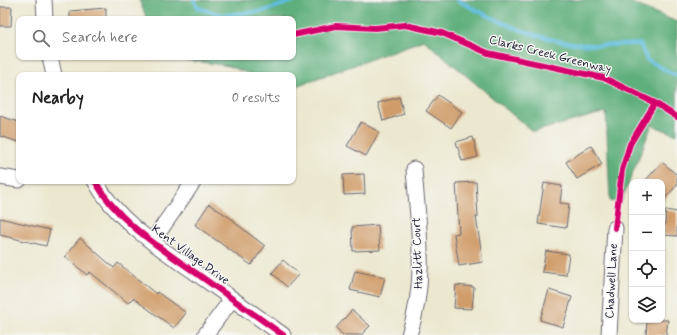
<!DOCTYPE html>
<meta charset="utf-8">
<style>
body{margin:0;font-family:Mynerve,sans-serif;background:#f2f2f2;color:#222}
.controls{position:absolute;right:12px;bottom:12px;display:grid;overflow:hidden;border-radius:8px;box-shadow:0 1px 3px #0004}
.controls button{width:36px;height:36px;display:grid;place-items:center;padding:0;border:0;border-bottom:1px solid #e0e0e0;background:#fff;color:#222;font:20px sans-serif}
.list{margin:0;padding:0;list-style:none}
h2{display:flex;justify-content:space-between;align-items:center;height:52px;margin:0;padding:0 16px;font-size:17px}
h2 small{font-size:13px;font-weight:400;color:#767676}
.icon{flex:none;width:22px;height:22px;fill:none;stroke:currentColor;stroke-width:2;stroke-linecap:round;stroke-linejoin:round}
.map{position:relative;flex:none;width:677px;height:335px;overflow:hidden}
.search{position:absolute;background:#fff;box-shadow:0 1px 3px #0004;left:16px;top:16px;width:280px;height:44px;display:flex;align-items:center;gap:10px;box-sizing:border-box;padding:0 14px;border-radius:8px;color:#767676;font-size:15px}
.panel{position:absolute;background:#fff;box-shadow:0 1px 3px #0004;left:16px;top:72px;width:280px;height:112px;border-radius:8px}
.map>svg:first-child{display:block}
.forest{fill:#5eaf7b;stroke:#40685b}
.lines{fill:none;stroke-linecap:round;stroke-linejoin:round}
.stream{stroke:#5dbcdb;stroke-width:4}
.building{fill:#d09d6b}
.minor-casing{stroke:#69676f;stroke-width:17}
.minor{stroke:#fff;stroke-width:15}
.cycleway-casing{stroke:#f6f6f2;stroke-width:8}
.cycleway{stroke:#d6006c;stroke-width:6}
.labels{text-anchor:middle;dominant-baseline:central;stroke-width:3;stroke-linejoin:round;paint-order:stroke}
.street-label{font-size:12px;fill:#22223b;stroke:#f6f6f2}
</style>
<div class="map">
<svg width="677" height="335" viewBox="0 0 677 335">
<rect width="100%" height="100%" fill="#f6f6f2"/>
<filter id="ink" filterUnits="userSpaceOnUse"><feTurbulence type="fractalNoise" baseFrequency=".025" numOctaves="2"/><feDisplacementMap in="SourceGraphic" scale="8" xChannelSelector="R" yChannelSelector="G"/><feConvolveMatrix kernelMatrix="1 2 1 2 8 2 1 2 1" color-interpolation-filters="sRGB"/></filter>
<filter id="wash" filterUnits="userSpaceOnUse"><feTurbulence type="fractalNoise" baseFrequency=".012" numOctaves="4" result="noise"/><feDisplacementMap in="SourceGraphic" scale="16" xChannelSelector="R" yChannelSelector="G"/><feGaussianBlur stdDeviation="0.9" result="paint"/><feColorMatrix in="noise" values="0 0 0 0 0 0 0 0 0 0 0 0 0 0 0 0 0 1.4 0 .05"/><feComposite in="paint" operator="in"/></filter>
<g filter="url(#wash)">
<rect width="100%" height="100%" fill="#ece8d0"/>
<!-- forest -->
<path class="forest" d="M 139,0 L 625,0 L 677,22 L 677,135 L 652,125 L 621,202 L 610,201 L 606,112 L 533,132 L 424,40 L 293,87 L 293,75 L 252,75 L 229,66 L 166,57 L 293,57 L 293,19 L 147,19 Z"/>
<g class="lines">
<!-- stream -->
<path class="stream" d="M 194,0 L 198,8 L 223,15 L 264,11 L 296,0
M 457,0 C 500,23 542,43 592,45 C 608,46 624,44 640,44 L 647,60 L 677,76"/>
</g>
<g id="blocks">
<!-- building -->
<path class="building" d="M 0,7 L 12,7 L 11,26 L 0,26 Z
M 106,8 L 106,19 L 70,19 L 70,11 Z
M 438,95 L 462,112 L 451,128 L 426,111 Z
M 399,97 L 404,114 L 383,121 L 378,103 Z
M 0,116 L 19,122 L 19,142 L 0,136 Z
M 361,122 L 379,132 L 366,156 L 347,146 Z
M 473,137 L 478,157 L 462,161 L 456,142 Z
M 591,146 L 602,164 L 577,179 L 566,162 Z
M 662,162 L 677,175 L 677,185 L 662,202 L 662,182 L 644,182 Z
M 364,174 L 365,194 L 344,195 L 343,175 Z
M 476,182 L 478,217 L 476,217 L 483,262 L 459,266 L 454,234 L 459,233 L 456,183 Z
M 544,183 L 562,186 L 560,203 L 569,204 L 566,228 L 538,224 Z
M 209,204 L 235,221 L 234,222 L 265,246 L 251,265 L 195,225 Z
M 666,210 L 677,212 L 677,236 L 664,235 Z
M 0,218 L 50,230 L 46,246 L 0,235 Z
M 378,225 L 380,250 L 353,251 L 352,227 Z
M 80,238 L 114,268 L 118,263 L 156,294 L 157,292 L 186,313 L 174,328 L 133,298 L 128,303 L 90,272 L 87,275 L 65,256 Z
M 546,251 L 569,254 L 566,275 L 542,272 Z
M 283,260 L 299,274 L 287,287 L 272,273 Z
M 355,271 L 385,277 L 380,297 L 350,290 Z
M 456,285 L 474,287 L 472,309 L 454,308 Z
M 549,290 L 572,297 L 563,327 L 540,320 Z
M 352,310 L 370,326 L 361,335 L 343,335 L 336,328 Z
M 647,320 L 668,320 L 666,335 L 646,335 Z"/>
</g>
</g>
<g filter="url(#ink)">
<use href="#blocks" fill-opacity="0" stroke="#69676f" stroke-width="1"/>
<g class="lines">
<!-- minor casing -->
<g class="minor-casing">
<path id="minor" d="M 44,0 L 45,19
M 50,57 L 54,75
M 0,177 L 19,180
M 95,181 C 117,221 159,247 196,273 C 225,294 254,314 283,335
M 152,242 L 194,181
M 205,335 L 232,299
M 409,335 C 428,278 418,227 414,169
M 609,335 L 615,228"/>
</g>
<!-- minor -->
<use href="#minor" class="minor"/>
<!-- cycleway casing -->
<g class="cycleway-casing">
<path id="cycleway" d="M 293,35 L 336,26 L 375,28 L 405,25 L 442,33 L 488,53 L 604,78 L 655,103 L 677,117
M 95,181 C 117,221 159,247 196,273 C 225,294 254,314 283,335
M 615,228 L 622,170 L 630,144 L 655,103"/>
</g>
<!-- cycleway -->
<use href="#cycleway" class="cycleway"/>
</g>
</g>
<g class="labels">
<!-- street labels -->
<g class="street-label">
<text transform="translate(550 55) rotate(14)">Clarks Creek Greenway</text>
<text transform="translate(418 253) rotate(-92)">Hazlitt Court</text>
<text transform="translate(190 255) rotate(36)">Kent Village Drive</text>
<text transform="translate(612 281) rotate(-87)">Chadwell Lane</text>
</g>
</g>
</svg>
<div class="controls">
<button>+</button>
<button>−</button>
<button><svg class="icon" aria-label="locate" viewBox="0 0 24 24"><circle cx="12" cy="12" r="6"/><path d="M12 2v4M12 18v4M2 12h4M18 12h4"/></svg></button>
<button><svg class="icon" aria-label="layers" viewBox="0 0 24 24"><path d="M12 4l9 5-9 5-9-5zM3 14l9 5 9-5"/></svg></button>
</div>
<div class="search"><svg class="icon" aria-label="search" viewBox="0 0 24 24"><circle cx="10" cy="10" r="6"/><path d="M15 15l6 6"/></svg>Search here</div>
<section class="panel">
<h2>Nearby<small>0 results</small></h2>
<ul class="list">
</ul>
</section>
</div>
